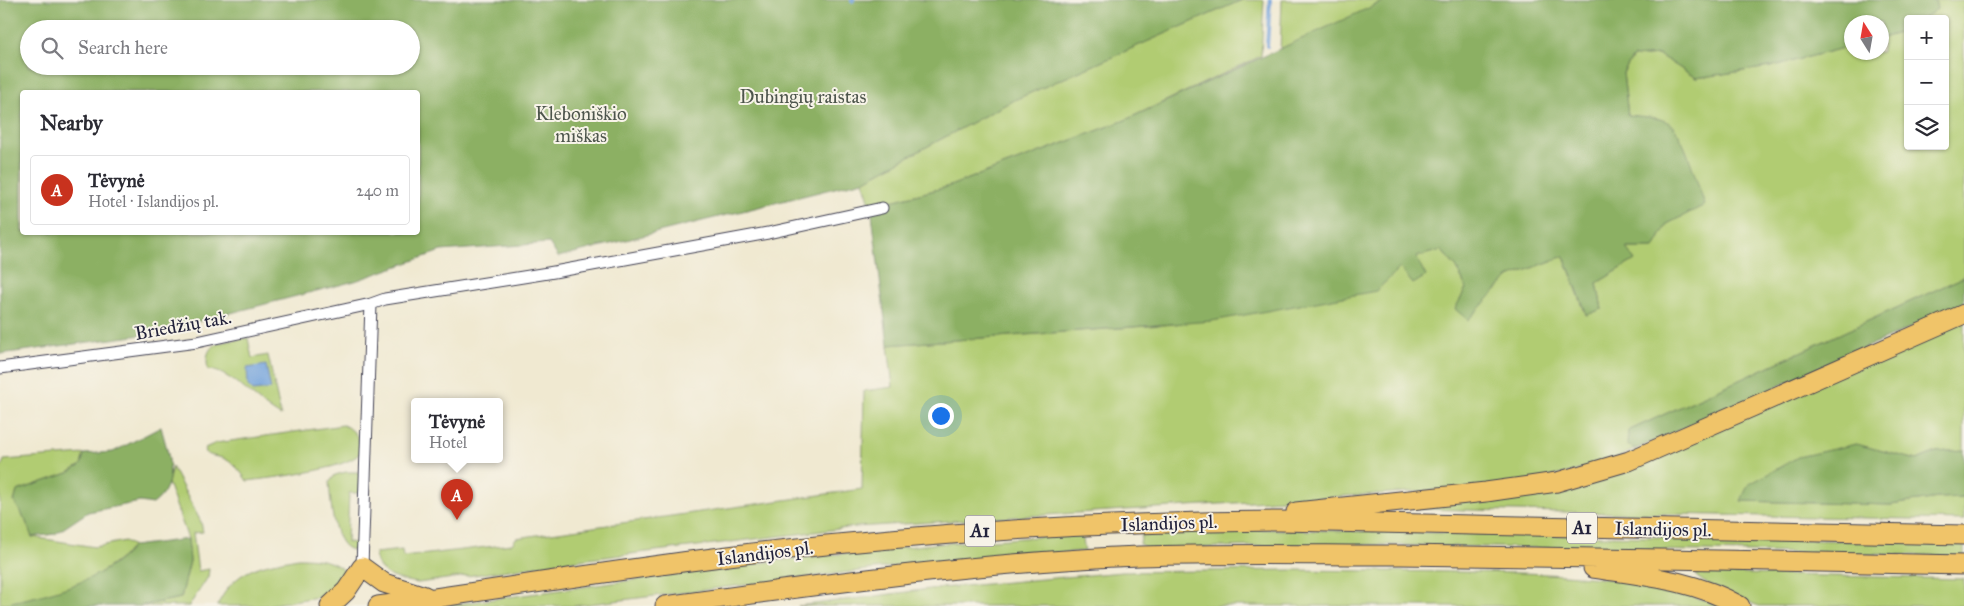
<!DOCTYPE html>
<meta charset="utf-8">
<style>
body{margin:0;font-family:"IM FELL Great Primer",serif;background:#f2f2f3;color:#2b2b33}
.controls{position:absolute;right:15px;top:15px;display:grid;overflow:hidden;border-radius:5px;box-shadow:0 1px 4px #0004}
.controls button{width:45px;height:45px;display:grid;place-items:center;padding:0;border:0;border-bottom:1px solid #e1e1e2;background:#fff;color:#2b2b33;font:25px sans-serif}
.compass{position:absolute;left:1844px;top:15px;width:45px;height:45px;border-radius:50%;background:#fff;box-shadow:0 1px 4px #0004;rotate:349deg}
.you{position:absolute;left:940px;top:415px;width:18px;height:18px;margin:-12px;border:4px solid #fff;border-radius:50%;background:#1a73e8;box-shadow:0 0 0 8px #1a73e833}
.badge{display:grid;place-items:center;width:32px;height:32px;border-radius:50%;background:#c8321e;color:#fff;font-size:16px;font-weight:700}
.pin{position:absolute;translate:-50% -41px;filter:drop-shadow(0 1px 2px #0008)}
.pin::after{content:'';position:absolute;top:26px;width:18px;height:15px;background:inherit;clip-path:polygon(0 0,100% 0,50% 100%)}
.popup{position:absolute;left:411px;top:398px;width:92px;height:65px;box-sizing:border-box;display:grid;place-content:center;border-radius:5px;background:#fff;filter:drop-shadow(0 1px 4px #0005);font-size:16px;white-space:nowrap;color:#7c7c81}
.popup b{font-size:19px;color:#2b2b33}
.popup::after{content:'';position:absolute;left:50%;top:100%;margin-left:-10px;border:10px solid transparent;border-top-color:#fff}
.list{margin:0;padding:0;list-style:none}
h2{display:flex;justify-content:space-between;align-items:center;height:65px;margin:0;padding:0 20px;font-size:21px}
h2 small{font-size:16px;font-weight:400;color:#7c7c81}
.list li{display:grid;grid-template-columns:32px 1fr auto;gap:15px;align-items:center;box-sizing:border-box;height:70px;margin:0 10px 10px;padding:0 10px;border:1px solid #e1e1e2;border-radius:5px}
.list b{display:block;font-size:19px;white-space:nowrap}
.list p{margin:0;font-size:16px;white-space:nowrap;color:#7c7c81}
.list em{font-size:16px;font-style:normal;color:#7c7c81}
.icon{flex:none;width:28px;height:28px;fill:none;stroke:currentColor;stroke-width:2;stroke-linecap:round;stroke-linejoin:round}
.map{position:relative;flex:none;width:1964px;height:606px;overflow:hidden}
.search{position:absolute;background:#fff;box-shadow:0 1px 4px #0004;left:20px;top:20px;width:400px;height:55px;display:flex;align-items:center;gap:12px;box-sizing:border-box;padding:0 18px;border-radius:28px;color:#7c7c81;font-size:19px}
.panel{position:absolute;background:#fff;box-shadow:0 1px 4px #0004;left:20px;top:90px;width:400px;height:145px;border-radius:5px}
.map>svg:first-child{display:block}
.green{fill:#b1cc72;stroke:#6a7756}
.forest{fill:#8cb064;stroke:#576950;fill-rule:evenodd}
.water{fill:#71a1db;stroke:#4a628b}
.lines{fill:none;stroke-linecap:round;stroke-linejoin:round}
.stream{stroke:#71a1db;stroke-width:4}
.minor-casing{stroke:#414052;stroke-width:13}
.trunk-casing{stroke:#414052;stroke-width:21}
.minor{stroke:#fff;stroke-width:11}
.trunk{stroke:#f0c469;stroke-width:19}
.labels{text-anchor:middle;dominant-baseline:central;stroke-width:4;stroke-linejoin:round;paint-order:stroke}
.shield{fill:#f7f3e8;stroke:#62616f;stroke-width:1}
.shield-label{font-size:18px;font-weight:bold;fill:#22223b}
.park-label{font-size:19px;fill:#4d554c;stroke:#f7f3e8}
.street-label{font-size:19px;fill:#22223b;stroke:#f7f3e8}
</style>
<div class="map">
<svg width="1964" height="606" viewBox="0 0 1964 606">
<rect width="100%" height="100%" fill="#f7f3e8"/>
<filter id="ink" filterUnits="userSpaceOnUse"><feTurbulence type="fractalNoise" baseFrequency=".02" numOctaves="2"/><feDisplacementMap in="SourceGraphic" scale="10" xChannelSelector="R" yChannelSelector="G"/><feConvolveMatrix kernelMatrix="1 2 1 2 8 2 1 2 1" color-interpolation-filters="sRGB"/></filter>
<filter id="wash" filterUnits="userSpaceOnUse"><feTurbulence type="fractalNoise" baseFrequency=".0096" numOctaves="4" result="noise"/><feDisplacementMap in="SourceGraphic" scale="20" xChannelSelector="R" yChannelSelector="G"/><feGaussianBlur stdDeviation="1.12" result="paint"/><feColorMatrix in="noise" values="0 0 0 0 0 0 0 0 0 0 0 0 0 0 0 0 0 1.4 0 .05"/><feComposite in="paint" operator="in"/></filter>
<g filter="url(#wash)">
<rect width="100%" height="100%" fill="#f0e9d1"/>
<!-- green -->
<path class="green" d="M 1242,0 L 1264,0 L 1261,56 L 1123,121 L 947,187 L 871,206 L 863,181 L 1012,101 Z
M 1282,0 L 1386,0 L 1280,51 Z
M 1935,0 L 1964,0 L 1964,277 L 1628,431 L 1636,449 C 1585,474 1528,482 1472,488 L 856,527 L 572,561 L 418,583 C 399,580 376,576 375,553 L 402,550 L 403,557 L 512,544 L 516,538 L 862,489 L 864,391 L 893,387 L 888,345 L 1176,324 L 1400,268 L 1415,257 L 1441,250 L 1457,268 L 1466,288 L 1456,309 L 1468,319 L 1509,277 L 1564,256 L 1586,315 L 1602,309 L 1597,283 L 1635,260 L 1625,248 L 1654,248 L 1667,224 L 1704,204 L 1660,119 L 1628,115 L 1623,73 L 1633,57 L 1659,55 L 1696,78 L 1770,67 L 1851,46 L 1852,52 L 1882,52 L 1882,38 L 1908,30 L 1908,146 L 1945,146 L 1945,19 L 1923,19 L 1937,9 Z
M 1964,320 L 1964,450 L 1936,452 L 1917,460 L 1855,444 L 1742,501 L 1891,505 L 1938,498 L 1964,497 L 1964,520 L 1416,509 L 1416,506 L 1531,494 Z
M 248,338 L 252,358 L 268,355 L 281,416 C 259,405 230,370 208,370 C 202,339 224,343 248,338 Z
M 343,425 C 356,431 361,438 360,453 C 346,470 272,478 247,481 C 241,472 235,464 225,459 C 218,456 212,457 206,453 L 205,448 L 216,443 Z
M 84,454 L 81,465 L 68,473 L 17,491 L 14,502 L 25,519 L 32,537 L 95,547 L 125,541 L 133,546 C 117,566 79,586 55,593 C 37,599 15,600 0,606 L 0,470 L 4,460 Z
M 172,467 L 201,522 L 203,532 L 193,533 L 198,571 L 209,569 L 208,577 L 189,606 L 140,606 L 181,598 L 190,561 L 188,539 L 168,483 Z
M 346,472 L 358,472 L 361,475 L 359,493 L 349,493 L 347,542 L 357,543 L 355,550 C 332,551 331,499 329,483 L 335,475 Z
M 1242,529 L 1964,543 L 1964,556 L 1332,544 L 1147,549 L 1140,544 L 1142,533 L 1146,531 Z
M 1082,534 L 1085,551 L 924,563 L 573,606 L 442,606 L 774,561 L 933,544 Z
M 298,558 C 317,558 336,560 348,575 L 330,595 L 262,606 L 217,606 C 235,568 261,565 298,558 Z
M 1291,570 C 1348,571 1405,571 1462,572 C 1548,573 1639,574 1720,606 L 798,606 L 930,589 L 1122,572 Z
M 1696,573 L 1964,579 L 1964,606 L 1758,606 L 1704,582 L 1697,577 Z"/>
<!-- forest -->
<path class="forest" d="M 0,0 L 1242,0 L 1012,101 L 863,181 L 558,257 L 549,243 L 441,251 L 355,281 L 149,334 L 0,354 ZM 29,29 L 411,29 L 411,66 L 29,66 ZM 418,92 L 418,232 L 22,232 L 22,92 Z
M 1386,0 L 1935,0 L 1937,9 L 1923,19 L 1908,19 L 1906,31 L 1882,38 L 1882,22 L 1852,22 L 1851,46 L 1770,67 L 1696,78 L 1659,55 L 1633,57 L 1623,73 L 1628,115 C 1641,117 1658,116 1669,123 C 1684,132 1698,187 1705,205 L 1667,224 L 1654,248 L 1626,248 L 1635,260 L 1597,283 L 1602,309 L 1587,315 L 1564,256 L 1509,277 L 1468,320 L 1455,309 L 1466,288 L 1457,268 L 1441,250 L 1416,257 L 1426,276 L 1413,284 L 1400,268 L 1376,291 L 1212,321 L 888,345 L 871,206 L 947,187 L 1123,121 Z
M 1964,277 L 1964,304 L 1636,449 L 1627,445 L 1628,431 Z
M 161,427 C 168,453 180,484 153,504 L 140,502 L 88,512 L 55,534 L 32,537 L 25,519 L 14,502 L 17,491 L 68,473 L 81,465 L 84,454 L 113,452 Z
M 1856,444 L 1917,460 L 1936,452 L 1964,450 L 1964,497 L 1938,498 L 1891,505 L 1741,501 L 1748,485 L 1798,457 Z
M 188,539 L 190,561 L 181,598 L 140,606 L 3,606 L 2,604 C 45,595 104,582 133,546 Z"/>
<!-- water -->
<path class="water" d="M 266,365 L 271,389 L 253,391 L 248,386 L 247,368 Z"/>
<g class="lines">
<!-- stream -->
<path class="stream" d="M 852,1 L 853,0
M 1267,46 L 1270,0"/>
</g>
</g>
<g filter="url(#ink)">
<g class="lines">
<!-- minor casing -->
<g class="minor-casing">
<path id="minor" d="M 0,368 L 197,342 L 371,304 L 385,299 L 554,272 L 768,233 L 882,208
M 362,567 L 371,304"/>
</g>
<!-- trunk casing -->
<g class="trunk-casing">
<path id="trunk" d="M 1296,512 L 1486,492 L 1557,482 L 1629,461 L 1964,314
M 1593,568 C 1645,576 1694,580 1740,606
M 330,606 L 346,591 L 362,567 L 384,583 L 425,596
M 378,606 C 506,588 633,567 761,552 C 934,532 1107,522 1280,521 L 1964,535
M 665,606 C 823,584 980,562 1140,556 C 1227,553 1314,555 1401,555 C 1589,557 1776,561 1964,565"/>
</g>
<!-- minor -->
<use href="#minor" class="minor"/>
<!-- trunk -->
<use href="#trunk" class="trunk"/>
</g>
</g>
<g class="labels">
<!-- shield labels -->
<g class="shield">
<rect x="1567" y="512.5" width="30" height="31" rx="4"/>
<rect x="965" y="515.5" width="30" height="31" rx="4"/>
</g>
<g class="shield-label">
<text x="1582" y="528">A1</text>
<text x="980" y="531">A1</text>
</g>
<!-- park labels -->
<g class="park-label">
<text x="803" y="96">Dubingių raistas</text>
<text x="581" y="113">Kleboniškio<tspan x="581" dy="22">miškas</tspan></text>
</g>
<!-- street labels -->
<g class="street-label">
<text transform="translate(183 325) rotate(-10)">Briedžių tak.</text>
<text transform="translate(1169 523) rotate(-2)">Islandijos pl.</text>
<text transform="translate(1663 529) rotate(1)">Islandijos pl.</text>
<text transform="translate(765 553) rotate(-7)">Islandijos pl.</text>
</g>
</g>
</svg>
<div class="controls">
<button>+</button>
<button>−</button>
<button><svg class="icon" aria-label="layers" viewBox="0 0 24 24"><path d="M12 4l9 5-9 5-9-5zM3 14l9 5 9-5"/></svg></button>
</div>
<svg class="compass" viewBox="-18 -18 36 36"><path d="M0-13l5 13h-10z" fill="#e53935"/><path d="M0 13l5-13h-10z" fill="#7c7c81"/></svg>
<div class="you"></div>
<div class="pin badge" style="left:457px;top:520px">A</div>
<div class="popup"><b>Tėvynė</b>Hotel</div>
<div class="search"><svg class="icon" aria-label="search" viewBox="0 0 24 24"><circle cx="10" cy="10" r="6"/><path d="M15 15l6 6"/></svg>Search here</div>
<section class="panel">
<h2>Nearby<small></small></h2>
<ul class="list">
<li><span class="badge">A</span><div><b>Tėvynė</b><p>Hotel · Islandijos pl.</p></div><em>240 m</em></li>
</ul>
</section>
</div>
